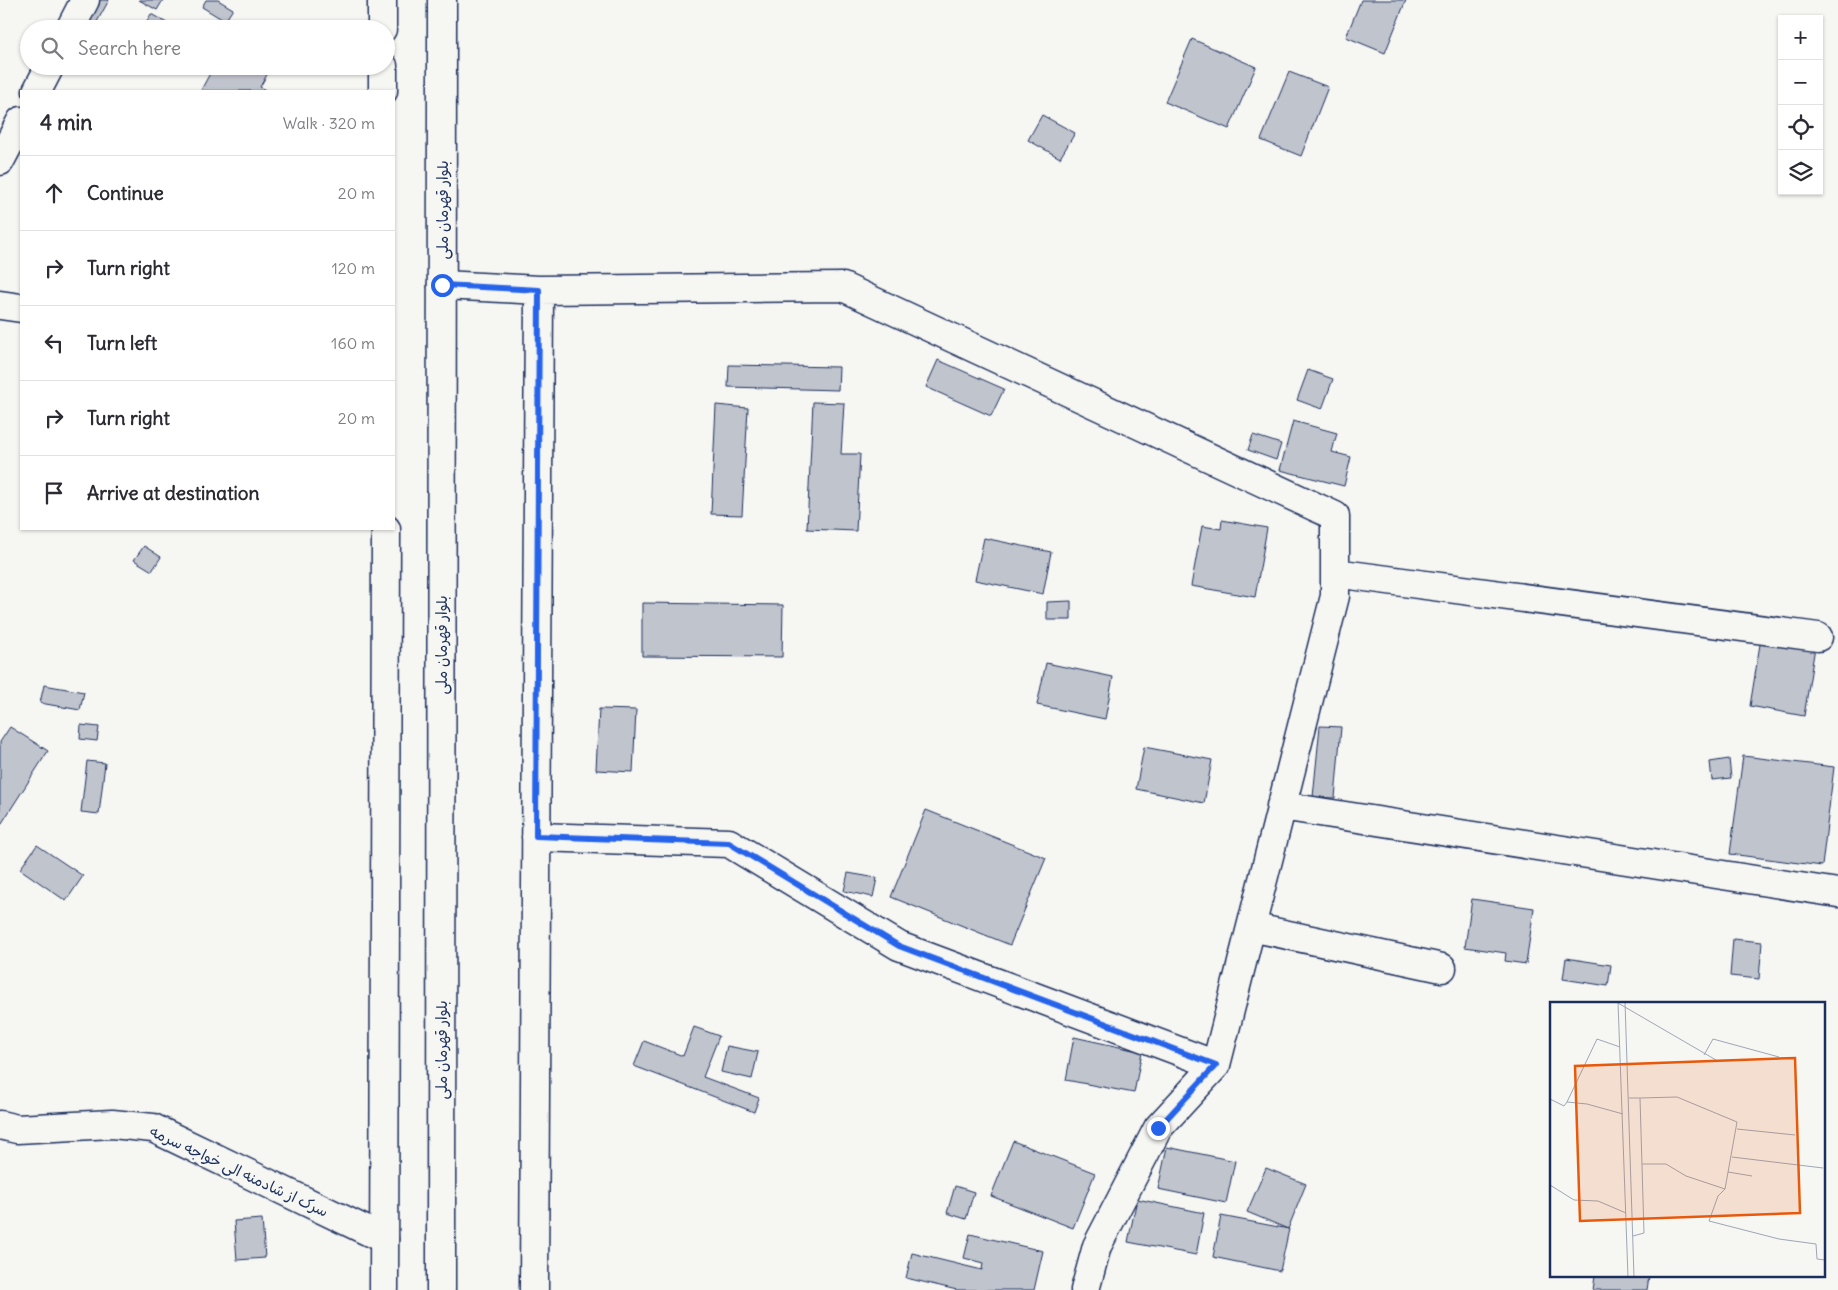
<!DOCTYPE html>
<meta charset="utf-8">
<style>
body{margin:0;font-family:Delius,"Playpen Sans Arabic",sans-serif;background:#f7f7f7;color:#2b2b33}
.controls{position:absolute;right:15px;top:15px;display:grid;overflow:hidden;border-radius:0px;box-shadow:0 1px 4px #0004}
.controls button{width:45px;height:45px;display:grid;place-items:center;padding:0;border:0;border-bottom:1px solid #e1e1e2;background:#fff;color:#2b2b33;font:25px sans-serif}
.stop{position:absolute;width:15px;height:15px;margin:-11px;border:4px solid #2563eb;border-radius:50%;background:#fff}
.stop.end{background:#2563eb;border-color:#fff;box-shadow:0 1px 5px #0008}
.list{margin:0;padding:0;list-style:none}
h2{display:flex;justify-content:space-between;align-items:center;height:65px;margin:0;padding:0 20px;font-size:21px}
h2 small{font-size:16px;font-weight:400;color:#7c7c81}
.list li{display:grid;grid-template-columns:32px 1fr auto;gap:15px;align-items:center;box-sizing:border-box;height:75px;padding:0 20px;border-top:1px solid #e1e1e2}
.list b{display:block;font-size:19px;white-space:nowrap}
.list em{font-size:16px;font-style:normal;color:#7c7c81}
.icon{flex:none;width:28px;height:28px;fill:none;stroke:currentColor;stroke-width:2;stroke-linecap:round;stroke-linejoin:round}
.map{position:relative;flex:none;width:1838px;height:1290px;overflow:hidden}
.search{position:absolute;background:#fff;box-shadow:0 1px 4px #0004;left:20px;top:20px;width:375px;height:55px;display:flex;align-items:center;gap:12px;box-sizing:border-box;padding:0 18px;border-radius:28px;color:#7c7c81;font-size:19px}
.panel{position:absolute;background:#fff;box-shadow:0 1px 4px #0004;left:20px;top:90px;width:375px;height:440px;border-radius:0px}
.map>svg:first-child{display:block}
.building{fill:#c0c4cd;stroke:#1b2f5e}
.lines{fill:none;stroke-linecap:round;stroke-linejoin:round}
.minor-casing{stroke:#1b2f5e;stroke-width:31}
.highway-casing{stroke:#1b2f5e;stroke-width:31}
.minor{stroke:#f6f6f2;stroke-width:28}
.highway{stroke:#f6f6f2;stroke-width:28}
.route{stroke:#2563eb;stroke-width:6}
.labels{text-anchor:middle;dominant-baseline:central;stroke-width:5;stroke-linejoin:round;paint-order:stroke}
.street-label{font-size:15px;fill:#1b2f5e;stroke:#f6f6f2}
.inset-road{fill:none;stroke:#9ea6b7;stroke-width:1}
.view{fill:#e8590c;fill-opacity:0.15;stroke:#e8590c;stroke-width:2.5}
.inset-edge{fill:none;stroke:#1b2f5e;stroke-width:2.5}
</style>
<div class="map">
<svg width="1838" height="1290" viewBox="0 0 1838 1290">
<rect width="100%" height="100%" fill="#f6f6f2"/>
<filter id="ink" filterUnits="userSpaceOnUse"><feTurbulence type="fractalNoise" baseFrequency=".02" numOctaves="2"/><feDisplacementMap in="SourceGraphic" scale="10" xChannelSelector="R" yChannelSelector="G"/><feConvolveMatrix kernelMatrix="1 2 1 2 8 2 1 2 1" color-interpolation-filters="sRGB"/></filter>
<g filter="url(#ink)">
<!-- building -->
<path class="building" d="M 90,0 L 109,0 L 93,29 L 87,29 L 77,23 Z
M 139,0 L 163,0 L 157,10 Z
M 206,0 L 218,0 L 233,9 L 225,21 L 202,7 Z
M 1361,0 L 1406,0 L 1385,53 L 1346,37 Z
M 151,14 L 172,26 L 170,29 L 146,29 L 144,27 Z
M 1192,39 L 1256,67 L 1229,129 L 1165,102 Z
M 214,66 L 260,66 L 269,71 L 260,87 L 267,91 L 203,91 L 201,90 Z
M 1289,72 L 1328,87 L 1301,156 L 1261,140 Z
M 1042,115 L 1075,133 L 1060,158 L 1028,140 Z
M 938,360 L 1004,389 L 991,416 L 926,387 Z
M 729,365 L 839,367 L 838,390 L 728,387 Z
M 1308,370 L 1333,379 L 1322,409 L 1297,400 Z
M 813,402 L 844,403 L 841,454 L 860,454 L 856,531 L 807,529 Z
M 716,405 L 748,408 L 742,515 L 711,514 Z
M 1293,421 L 1337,433 L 1332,452 L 1351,457 L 1344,486 L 1280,470 Z
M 1253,435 L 1281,444 L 1276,460 L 1248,450 Z
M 1222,520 L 1267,528 L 1255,597 L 1191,586 L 1202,526 L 1221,529 Z
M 984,538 L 1051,552 L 1043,594 L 975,580 Z
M 144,546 L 161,557 L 152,571 L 134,560 Z
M 1071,601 L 1071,620 L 1047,620 L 1047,602 Z
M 642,603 L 783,605 L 782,657 L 642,656 Z
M 1761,638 L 1815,647 L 1804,716 L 1750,706 Z
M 1046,663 L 1113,677 L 1105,719 L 1037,705 Z
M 44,685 L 84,692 L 80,710 L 40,703 Z
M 599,709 L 636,710 L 633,772 L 596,770 Z
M 81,725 L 99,727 L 97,741 L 80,739 Z
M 1320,726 L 1341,727 L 1335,798 L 1313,797 Z
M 10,727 L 48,751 L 0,826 L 0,742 Z
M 1144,747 L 1212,760 L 1204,803 L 1136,789 Z
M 1743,756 L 1834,767 L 1822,866 L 1730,854 Z
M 1729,759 L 1731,778 L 1712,780 L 1710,762 Z
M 87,761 L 105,763 L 99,814 L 81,812 Z
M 926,810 L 1046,858 L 1010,945 L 891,897 Z
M 37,845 L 83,876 L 66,901 L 20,869 Z
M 848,873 L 877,878 L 873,897 L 844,891 Z
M 1472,899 L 1534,908 L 1526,964 L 1505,961 L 1506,953 L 1465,947 Z
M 1733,939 L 1762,942 L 1759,979 L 1730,976 Z
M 1566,958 L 1611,965 L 1608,986 L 1563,979 Z
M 694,1027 L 719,1036 L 703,1077 L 759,1098 L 754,1112 L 634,1066 L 644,1041 L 683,1056 Z
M 1074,1037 L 1142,1052 L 1134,1093 L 1066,1080 Z
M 727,1046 L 758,1052 L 752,1079 L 721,1072 Z
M 1013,1141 L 1095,1173 L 1073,1228 L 991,1196 Z
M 1167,1147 L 1235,1161 L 1226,1203 L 1158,1189 Z
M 1266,1168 L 1306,1184 L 1288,1229 L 1247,1212 Z
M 955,1186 L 974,1192 L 966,1219 L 947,1213 Z
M 1137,1199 L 1204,1213 L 1196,1255 L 1128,1242 Z
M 1221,1216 L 1289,1229 L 1280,1271 L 1213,1257 Z
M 262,1219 L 265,1258 L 237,1260 L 234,1221 Z
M 970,1234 L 1043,1251 L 1034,1290 L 957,1290 L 906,1278 L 912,1253 L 982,1270 L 983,1263 L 964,1258 Z
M 1595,1276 L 1649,1276 L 1647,1290 L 1593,1290 Z"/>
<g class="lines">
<!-- minor casing -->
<g class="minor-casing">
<path id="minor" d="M 70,29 L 85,0
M 37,91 L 50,66
M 0,161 L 21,121
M 442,285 L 539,290 L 534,1290
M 539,290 L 843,287 L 1335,516 L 1335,596 L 1216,1065 L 1158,1128 L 1097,1246 L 1085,1290
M 0,305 L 21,308
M 1335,573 L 1818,637
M 1281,806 L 1838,893
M 536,837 L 729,843 L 899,946 L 1216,1065
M 1251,927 L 1442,968
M 0,1125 L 17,1129 L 112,1124 L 153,1128 L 384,1239"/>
</g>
<!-- highway casing -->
<g class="highway-casing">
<path id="highway" d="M 382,0 L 382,29
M 383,66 L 383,91
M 384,1290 L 386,529
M 441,1290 L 442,0"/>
</g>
<!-- minor -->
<use href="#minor" class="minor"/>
<!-- highway -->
<use href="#highway" class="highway"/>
</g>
</g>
<g class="lines" filter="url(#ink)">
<!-- route -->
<path class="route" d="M 442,285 L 539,290 L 536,836 L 729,843 L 899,946 L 1216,1065 L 1158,1128"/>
</g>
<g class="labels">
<!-- street labels -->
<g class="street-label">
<text transform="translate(442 210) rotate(-90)">بلوار قهرمان ملی</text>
<text transform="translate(441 645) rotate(-90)">بلوار قهرمان ملی</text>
<text transform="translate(441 1050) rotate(-90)">بلوار قهرمان ملی</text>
<text transform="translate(239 1171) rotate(25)">سرک از شادمنه الی خواجه سرمه</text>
</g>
</g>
<!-- overview -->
<g transform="translate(1550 1002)">
<rect width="275" height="275" fill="#f6f6f2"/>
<path class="inset-road" d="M 68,0 L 78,275M 75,0 L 84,275M 68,1 L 166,58M 154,53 L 163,37 L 229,55M 79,96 L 90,96 L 94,231 L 83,234M 90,96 L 127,95 L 187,120 L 175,187 L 168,194 L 159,219 L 229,237 L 266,242 L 267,257 L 275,258M 0,97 L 14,104 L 17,100 L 37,102 L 73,112M 17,100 L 47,37 L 70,45M 187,127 L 245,133M 182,155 L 273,166M 92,162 L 116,162 L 136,174 L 175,187M 178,170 L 202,174M 0,183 L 24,198 L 48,199 L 76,211"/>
<path class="view" d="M 245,56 L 250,211 L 30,219 L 25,64 Z"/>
<rect width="275" height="275" class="inset-edge"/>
</g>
</svg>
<div class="controls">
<button>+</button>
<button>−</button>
<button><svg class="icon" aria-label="locate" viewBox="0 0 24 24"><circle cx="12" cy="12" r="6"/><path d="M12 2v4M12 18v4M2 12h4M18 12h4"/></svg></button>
<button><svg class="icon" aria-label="layers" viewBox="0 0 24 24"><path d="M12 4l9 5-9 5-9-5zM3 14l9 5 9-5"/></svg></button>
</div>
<div class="stop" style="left:442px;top:285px"></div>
<div class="stop end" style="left:1158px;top:1128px"></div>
<div class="search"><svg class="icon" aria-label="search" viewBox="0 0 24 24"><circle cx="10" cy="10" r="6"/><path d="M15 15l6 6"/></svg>Search here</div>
<section class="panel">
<h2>4 min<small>Walk · 320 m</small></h2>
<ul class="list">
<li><svg class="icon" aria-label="ahead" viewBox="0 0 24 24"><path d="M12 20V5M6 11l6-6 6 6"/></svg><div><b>Continue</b></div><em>20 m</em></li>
<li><svg class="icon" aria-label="right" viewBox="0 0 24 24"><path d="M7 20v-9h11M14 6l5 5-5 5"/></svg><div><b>Turn right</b></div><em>120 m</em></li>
<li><svg class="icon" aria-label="left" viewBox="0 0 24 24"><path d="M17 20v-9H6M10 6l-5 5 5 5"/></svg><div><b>Turn left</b></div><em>160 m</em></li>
<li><svg class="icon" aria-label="right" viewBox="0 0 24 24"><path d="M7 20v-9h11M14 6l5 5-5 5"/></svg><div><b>Turn right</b></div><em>20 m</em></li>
<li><svg class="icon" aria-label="arrive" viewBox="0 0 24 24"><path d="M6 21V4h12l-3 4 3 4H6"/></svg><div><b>Arrive at destination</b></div></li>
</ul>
</section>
</div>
